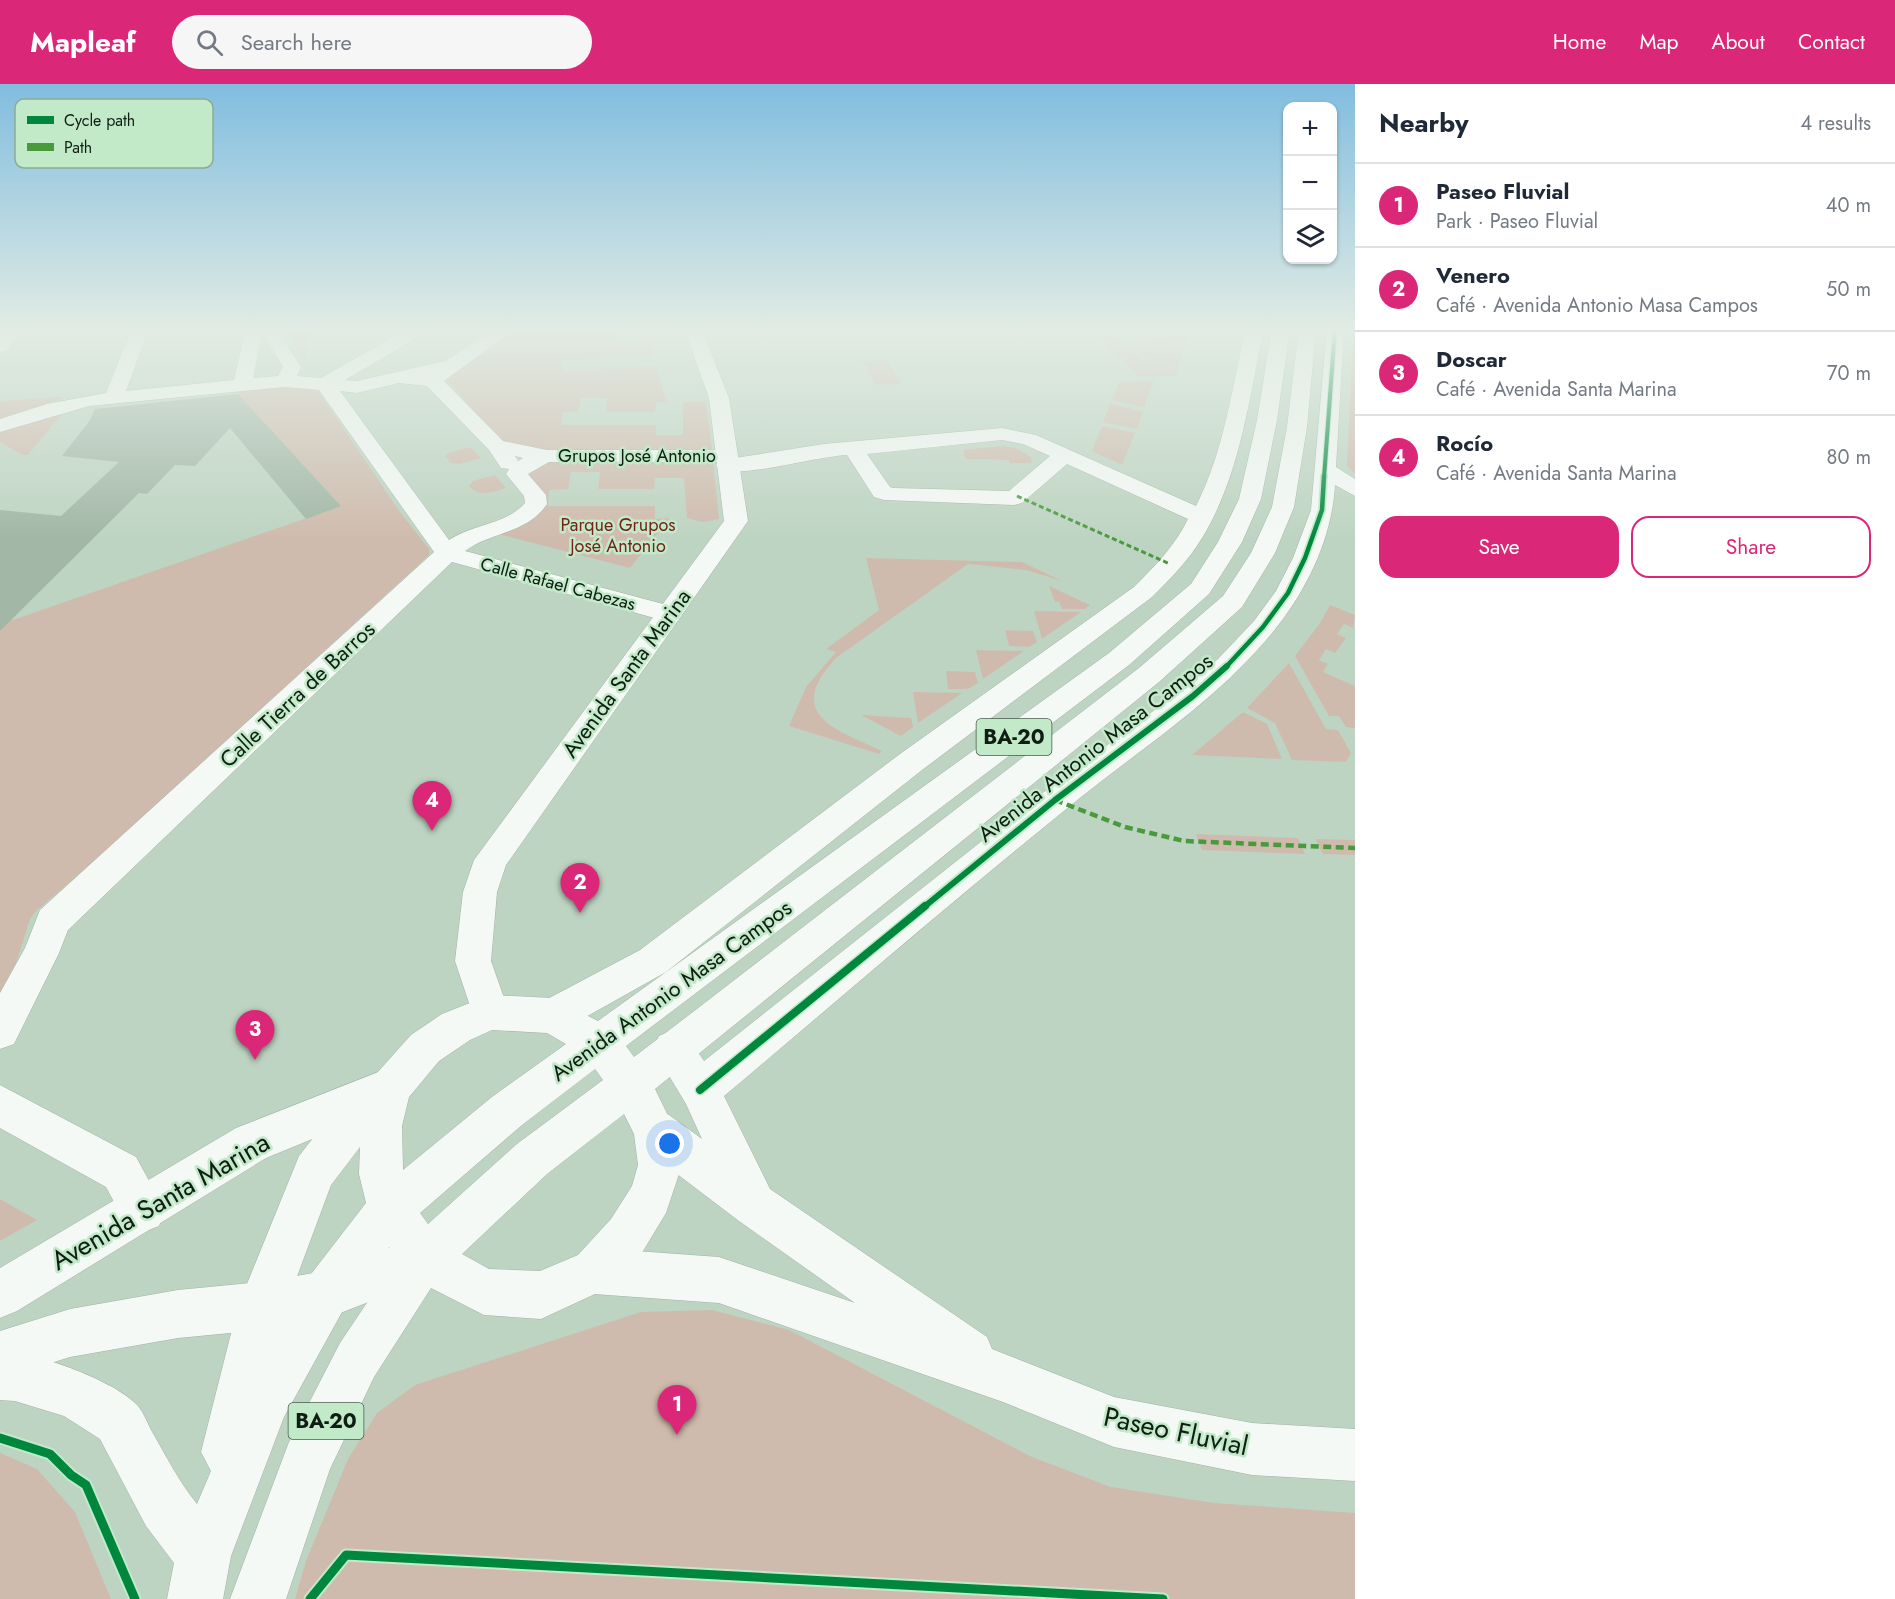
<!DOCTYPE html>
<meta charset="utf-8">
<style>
body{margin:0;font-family:Jost,sans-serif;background:#f6f6f7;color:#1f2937}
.controls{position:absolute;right:18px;top:18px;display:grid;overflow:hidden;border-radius:12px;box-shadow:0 2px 4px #0004}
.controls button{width:54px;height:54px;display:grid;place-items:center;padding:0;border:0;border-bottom:2px solid #e0e1e3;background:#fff;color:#1f2937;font:30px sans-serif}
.you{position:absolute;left:670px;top:1060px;width:21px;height:21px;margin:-15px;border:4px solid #fff;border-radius:50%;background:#1a73e8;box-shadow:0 0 0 9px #1a73e833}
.badge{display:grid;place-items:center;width:39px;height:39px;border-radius:50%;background:#db2777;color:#fff;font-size:20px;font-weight:700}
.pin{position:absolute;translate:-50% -50px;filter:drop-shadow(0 2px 3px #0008)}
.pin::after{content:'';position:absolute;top:32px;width:21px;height:18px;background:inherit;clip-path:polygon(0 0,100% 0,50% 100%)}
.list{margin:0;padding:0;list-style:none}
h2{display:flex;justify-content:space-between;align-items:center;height:78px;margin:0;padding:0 24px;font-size:26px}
h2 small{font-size:20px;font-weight:400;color:#747a83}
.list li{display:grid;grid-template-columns:39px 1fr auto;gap:18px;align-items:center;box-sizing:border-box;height:84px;padding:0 24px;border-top:2px solid #e0e1e3}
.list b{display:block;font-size:22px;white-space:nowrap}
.list p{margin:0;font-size:20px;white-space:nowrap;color:#747a83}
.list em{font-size:20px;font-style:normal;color:#747a83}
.actions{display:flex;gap:12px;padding:18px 24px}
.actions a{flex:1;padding:14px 0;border:2px solid #db2777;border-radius:18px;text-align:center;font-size:21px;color:#db2777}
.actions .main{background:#db2777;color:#fff}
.icon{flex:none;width:33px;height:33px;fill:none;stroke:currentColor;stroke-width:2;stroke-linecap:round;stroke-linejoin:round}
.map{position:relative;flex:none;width:1355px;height:1515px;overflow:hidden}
header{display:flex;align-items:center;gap:36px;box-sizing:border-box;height:84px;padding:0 30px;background:#db2777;color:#fff}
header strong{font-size:28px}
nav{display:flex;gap:33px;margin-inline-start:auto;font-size:21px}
.search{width:420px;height:54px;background:#f6f6f7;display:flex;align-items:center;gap:15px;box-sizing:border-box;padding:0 21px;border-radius:33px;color:#747a83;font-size:22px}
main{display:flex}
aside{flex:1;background:#fff}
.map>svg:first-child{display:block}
.green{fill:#cfbbad}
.building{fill:#a2b7a6}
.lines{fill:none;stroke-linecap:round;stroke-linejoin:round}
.street-casing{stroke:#a1b2a4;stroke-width:1}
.secondary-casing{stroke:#a1b2a4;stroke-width:1}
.primary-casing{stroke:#a1b2a4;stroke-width:1}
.highway-casing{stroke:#a1b2a4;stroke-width:1}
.street{fill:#f5f9f6;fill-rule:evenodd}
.secondary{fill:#f5f9f6;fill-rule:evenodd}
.primary{fill:#f5f9f6;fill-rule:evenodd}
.highway{fill:#f5f9f6;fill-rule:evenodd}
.quiet-far1{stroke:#499a3c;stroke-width:3;stroke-dasharray:5 3;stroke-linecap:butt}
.quiet{stroke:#499a3c;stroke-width:4.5;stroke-dasharray:8 4.5;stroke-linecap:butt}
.cycleway-far4-casing{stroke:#c2eac9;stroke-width:6}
.cycleway-far3-casing{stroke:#c2eac9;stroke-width:8}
.cycleway-far2-casing{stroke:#c2eac9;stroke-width:10}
.cycleway-far1-casing{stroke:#c2eac9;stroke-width:11}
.cycleway-casing{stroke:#c2eac9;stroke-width:13}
.cycleway-far4{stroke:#00873e;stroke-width:4}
.cycleway-far3{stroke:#00873e;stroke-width:4.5}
.cycleway-far2{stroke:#00873e;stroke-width:6}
.cycleway-far1{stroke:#00873e;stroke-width:8}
.cycleway{stroke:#00873e;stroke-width:9}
.labels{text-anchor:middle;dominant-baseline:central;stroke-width:5;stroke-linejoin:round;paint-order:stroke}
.far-street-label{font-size:18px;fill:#0f1d12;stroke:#c2eac9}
.far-park-label{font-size:18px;fill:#752218;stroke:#c2eac9}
.shield{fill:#c2eac9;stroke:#455a49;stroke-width:1.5}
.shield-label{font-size:21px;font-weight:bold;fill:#0f1d12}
.street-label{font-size:22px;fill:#0f1d12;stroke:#c2eac9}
.near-street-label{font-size:27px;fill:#0f1d12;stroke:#c2eac9}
.key{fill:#c2eac9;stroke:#8cac92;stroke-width:1.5}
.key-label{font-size:16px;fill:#0f1d12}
</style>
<header>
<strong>Mapleaf</strong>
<div class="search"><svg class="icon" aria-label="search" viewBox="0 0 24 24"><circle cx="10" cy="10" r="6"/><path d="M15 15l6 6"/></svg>Search here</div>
<nav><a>Home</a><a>Map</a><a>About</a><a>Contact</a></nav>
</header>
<main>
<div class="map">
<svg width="1355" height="1515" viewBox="0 0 1355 1515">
<rect width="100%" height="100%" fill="#bed4c2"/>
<!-- green -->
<path class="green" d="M 284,244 L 307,244 L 307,248 L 311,248 L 311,253 L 306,254 L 305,277 Z
M 517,244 L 645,244 L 645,246 L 617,248 L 619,258 L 649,256 L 653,271 L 562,277 L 563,288 L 656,282 L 666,318 L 656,318 L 655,328 L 606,328 L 607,314 L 581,314 L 578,328 L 563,328 L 561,341 L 656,341 L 656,351 L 683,351 L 683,318 L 706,318 L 712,364 L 709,366 L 544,368 L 507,360 L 498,355 L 447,296 L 453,287 Z
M 1353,244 L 1355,244 L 1355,390 L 1347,382 Z
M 1094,247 L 1126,257 L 1138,272 L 1117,273 L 1103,257 L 1106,256 Z
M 1187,252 L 1178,284 L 1143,274 L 1131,259 L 1136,261 L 1139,254 Z
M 1122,274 L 1138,274 L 1178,285 L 1176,292 L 1138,293 Z
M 888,277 L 901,300 L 875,301 L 863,277 Z
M 1154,297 L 1144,323 L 1112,316 L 1119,298 Z
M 288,301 L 316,304 L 400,428 L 429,465 L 429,471 L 104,769 L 36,827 L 30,835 L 13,889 L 0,913 L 0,530 L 13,536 L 341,422 L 235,307 Z
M 63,313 L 63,314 L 0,335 L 0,317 Z
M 1110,320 L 1143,327 L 1137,345 L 1103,338 Z
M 63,328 L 28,371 L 22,371 L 0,358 L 0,344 Z
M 1102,342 L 1135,349 L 1122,381 L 1092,367 Z
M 1003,362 L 1016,364 L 1031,373 L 1032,379 L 1010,379 L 1009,376 L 966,375 L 963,366 Z
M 470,363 L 481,374 L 460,380 L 451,379 L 445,372 L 449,369 Z
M 711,376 L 713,378 L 719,435 L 703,438 L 687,434 L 684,394 L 655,394 L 654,405 L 598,405 L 600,388 L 571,388 L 568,405 L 549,406 L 548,422 L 655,422 L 655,435 L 670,434 L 630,484 L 498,450 L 537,427 L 525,392 L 548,377 Z
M 495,391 L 506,404 C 492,408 480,414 469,402 L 473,397 Z
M 866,474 L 1022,478 L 1062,497 L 1026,486 L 968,480 L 836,574 C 784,630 834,645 882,667 L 879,670 L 789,642 L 806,603 L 836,568 L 826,565 L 879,526 Z
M 1049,502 L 1090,521 L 1085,525 L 1062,525 L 1059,518 L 1055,518 Z
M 1330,521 L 1355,531 L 1353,544 L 1344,540 L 1337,550 L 1346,554 L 1335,569 L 1326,565 L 1319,576 L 1328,580 L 1323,588 L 1355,602 L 1355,644 L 1346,643 L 1339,632 L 1329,632 L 1295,572 L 1320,539 Z
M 1034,527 L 1081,528 L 1042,555 Z
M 1005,546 L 1033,547 L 1037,558 L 1029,563 L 1009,562 Z
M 976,566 L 1024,567 L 983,595 Z
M 1289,579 L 1326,645 L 1338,646 L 1351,669 L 1346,678 L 1292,676 L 1275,639 L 1247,624 Z
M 946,587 L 975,588 L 978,599 L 968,605 L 948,605 Z
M 913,608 L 962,609 L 918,639 Z
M 1243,628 L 1267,640 L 1282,675 L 1192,671 Z
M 861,631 L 911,634 L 913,643 L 901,652 Z
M 1196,750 L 1298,754 L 1305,770 L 1202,766 Z
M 1315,755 L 1355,756 L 1355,771 L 1323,770 Z
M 0,1115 L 37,1136 L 0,1157 Z
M 712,1226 L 789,1246 L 1032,1373 L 1111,1403 L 1214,1419 L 1355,1429 L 1355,1515 L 295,1515 L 306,1477 L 348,1375 L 377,1329 L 415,1301 L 641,1228 Z
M 0,1369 L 37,1385 L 75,1428 L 111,1515 L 0,1515 Z"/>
<!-- building -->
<path class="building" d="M 238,310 L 341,422 L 306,435 L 230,344 L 195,382 L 175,381 L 147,410 L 139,409 L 0,547 L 0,426 L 61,432 L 119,378 L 62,372 L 90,336 L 95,325 Z"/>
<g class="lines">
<!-- street casing -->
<g class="street-casing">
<path id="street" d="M 5,244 L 23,244 L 6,267 L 0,268 L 0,251 Z
M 132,244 L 149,244 L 126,307 L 234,296 L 246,244 L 276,244 L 301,283 L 297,292 L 321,294 L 409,244 L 429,244 L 427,248 L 345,296 L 357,297 L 445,277 L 496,244 L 516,244 L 444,297 L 503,357 L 547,366 L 726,366 L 733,368 L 737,372 L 735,374 L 824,360 L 1002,344 L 1036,351 L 1196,422 C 1224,368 1232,303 1246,244 L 1264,244 C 1249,315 1240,392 1202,454 C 1189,476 1170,495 1152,513 L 922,686 L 666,888 L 566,944 L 552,950 L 538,944 L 533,932 L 538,920 L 640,866 L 900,670 L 1134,503 C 1155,482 1175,462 1188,435 L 1067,380 L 1022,419 L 1014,421 L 884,416 L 874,413 L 847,371 C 812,373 749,393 719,386 L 716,381 L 718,378 L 549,378 L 528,390 L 546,411 L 547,420 C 527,450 492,447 465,467 L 678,524 L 682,530 L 678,536 L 669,538 L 452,478 L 68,846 L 59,869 L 14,960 L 0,965 L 0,909 L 25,864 L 40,826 L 434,468 L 319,306 L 285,303 L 89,322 L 0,348 L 0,335 L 47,320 L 106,309 ZM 262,248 L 283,283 L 278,292 L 253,294 ZM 399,299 L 427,302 L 489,366 L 501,384 L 509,385 L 506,390 L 524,412 L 525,419 C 506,441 472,440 449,456 L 340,307 L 357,309 ZM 1002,356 L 1023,360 L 1050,372 L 1009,407 L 893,404 L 890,403 L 867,370 ZM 515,372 L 523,374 L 518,377 Z
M 1327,244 L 1344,244 L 1336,383 L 1355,395 L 1355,412 L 1335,401 C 1332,455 1306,508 1272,549 C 1214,620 1135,668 1065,726 C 950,819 838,916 724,1012 L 770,1105 L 987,1253 L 992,1265 L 1114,1313 L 1252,1339 L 1355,1345 L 1355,1397 L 1252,1391 L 1114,1363 L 1003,1318 L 719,1219 L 594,1210 L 578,1203 L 571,1187 L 578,1171 L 594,1164 L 719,1173 L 855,1219 L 739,1137 L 639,1061 L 633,1046 L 639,1031 L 654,1025 L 669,1031 L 702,1055 L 686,1020 L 653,965 L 659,952 L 673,946 L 687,952 L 704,977 L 1044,708 L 1183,605 L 1218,575 L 1254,537 L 1276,507 L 1293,474 L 1311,426 Z
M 0,1001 L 136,1073 L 165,1126 L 159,1142 L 143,1148 L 127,1142 L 106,1103 L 0,1044 Z"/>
</g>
<!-- secondary casing -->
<g class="secondary-casing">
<path id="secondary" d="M 684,244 L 701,244 L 729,314 L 748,437 L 506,781 L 497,808 L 491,877 L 509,928 L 504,940 L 490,945 L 476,940 L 455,877 L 463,808 L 474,776 L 724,437 L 709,314 Z"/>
</g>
<!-- primary casing -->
<g class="primary-casing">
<path id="primary" d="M 381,987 L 395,993 L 401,1007 L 395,1021 L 266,1074 L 17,1227 L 0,1234 L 0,1184 L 236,1044 Z
M 424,1151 L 440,1158 L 447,1174 L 440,1190 L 325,1235 L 262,1246 L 178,1254 L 70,1273 L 0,1295 L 0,1247 L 70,1225 L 178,1206 L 262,1198 L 325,1187 Z"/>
</g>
<!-- highway casing -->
<g class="highway-casing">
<path id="highway" d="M 1272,244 L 1290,244 L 1277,336 L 1261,415 L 1242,458 L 1209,510 L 1129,581 L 626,962 L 634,973 L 693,928 L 1139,584 L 1223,512 L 1251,469 L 1272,423 L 1287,343 L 1299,244 L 1316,244 L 1307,343 L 1294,423 L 1275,469 L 1242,523 L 1159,598 L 655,1005 L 675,1046 L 682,1081 L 666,1129 L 643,1167 L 610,1203 L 541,1235 L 484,1231 L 431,1204 L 374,1293 L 330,1385 L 286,1515 L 230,1515 L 289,1358 L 340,1259 L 397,1174 L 389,1163 L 342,1228 L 284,1333 L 231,1472 L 223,1515 L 167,1515 L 174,1479 L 146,1442 L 100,1355 L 64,1332 L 15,1317 L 0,1316 L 0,1266 C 34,1268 110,1295 135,1319 C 142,1325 147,1338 151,1346 C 166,1372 179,1398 197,1420 L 211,1387 L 201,1368 L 238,1222 L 299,1072 L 328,1035 L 377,989 L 411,951 L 442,930 L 490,911 L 552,914 L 598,937 L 1109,569 L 1191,500 L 1218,458 L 1239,415 L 1257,336 ZM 492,946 L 547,949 L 566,960 L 492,1013 L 403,1086 L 402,1042 L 409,1013 L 439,977 L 470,956 ZM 595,985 L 603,996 L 517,1060 L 428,1140 L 420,1129 L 522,1041 ZM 624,1030 L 634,1050 L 638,1081 L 632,1102 L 611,1135 L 578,1171 L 540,1187 L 489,1185 L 462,1170 L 547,1090 ZM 360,1063 L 359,1090 L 366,1119 L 308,1194 L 281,1241 L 286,1222 L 331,1101 Z"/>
</g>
<!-- street -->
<use href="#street" class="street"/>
<!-- secondary -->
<use href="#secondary" class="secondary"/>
<!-- primary -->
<use href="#primary" class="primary"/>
<!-- highway -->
<use href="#highway" class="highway"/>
<!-- quiet-far1 -->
<path class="quiet-far1" d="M 1017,412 L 1170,480"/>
<!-- quiet -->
<path class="quiet" d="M 1055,716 L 1125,743 L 1184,757 L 1355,764"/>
<!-- cycleway-far4 casing -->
<g class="cycleway-far4-casing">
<path id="cycleway-far4" d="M 1324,394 L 1335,244"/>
</g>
<!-- cycleway-far3 casing -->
<g class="cycleway-far3-casing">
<path id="cycleway-far3" d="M 1226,583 L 1263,543 L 1288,509 L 1305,474 L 1322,426 L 1324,392"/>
</g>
<!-- cycleway-far2 casing -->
<g class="cycleway-far2-casing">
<path id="cycleway-far2" d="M 924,823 L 1055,716 L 1193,612 L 1227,582"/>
</g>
<!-- cycleway-far1 casing -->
<g class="cycleway-far1-casing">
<path id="cycleway-far1" d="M 700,1006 L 925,822"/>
</g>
<!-- cycleway casing -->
<g class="cycleway-casing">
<path id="cycleway" d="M 0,1354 L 50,1370 L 71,1391 L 86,1401 L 135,1515
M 310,1515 L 346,1471 L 1163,1515"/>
</g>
<!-- cycleway-far4 -->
<use href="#cycleway-far4" class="cycleway-far4"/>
<!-- cycleway-far3 -->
<use href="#cycleway-far3" class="cycleway-far3"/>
<!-- cycleway-far2 -->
<use href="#cycleway-far2" class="cycleway-far2"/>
<!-- cycleway-far1 -->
<use href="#cycleway-far1" class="cycleway-far1"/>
<!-- cycleway -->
<use href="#cycleway" class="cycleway"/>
</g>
<!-- sky -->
<linearGradient id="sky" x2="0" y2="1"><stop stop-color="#81bddf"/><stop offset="0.54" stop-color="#e2ece4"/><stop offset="1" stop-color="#e2ece4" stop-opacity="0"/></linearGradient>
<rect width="1355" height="456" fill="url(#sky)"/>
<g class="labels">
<!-- far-street labels -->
<g class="far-street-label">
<text x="637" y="372">Grupos José Antonio</text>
<text transform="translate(558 500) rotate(15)">Calle Rafael Cabezas</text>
</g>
<!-- far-park labels -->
<g class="far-park-label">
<text x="618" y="441">Parque Grupos<tspan x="618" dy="21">José Antonio</tspan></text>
</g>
<!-- shield labels -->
<g class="shield">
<rect x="976.5" y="635" width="75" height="36" rx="4.5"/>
<rect x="288.5" y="1319" width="75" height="36" rx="4.5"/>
</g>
<g class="shield-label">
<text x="1014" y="653">BA-20</text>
<text x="326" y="1337">BA-20</text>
</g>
<!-- street labels -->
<g class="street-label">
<text transform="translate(626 589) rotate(-54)">Avenida Santa Marina</text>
<text transform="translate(297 610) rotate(-43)">Calle Tierra de Barros</text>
<text transform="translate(1095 663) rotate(-38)">Avenida Antonio Masa Campos</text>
<text transform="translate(671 906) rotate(-36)">Avenida Antonio Masa Campos</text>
</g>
<!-- near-street labels -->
<g class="near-street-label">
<text transform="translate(160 1117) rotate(-30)">Avenida Santa Marina</text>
<text transform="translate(1176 1347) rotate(12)">Paseo Fluvial</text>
</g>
</g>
<!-- legend -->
<rect x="15" y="15" width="198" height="69" rx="9" class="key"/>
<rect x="27" y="32" width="27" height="8" fill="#00873e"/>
<rect x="27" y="59" width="27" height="8" fill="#499a3c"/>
<g class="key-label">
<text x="64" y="42">Cycle path</text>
<text x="64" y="69">Path</text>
</g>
</svg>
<div class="controls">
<button>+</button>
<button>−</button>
<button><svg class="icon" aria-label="layers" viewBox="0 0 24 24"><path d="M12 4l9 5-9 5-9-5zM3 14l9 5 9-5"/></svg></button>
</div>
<div class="you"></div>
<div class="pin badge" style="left:677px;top:1351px">1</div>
<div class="pin badge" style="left:580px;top:829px">2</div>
<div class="pin badge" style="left:255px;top:976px">3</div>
<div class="pin badge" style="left:432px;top:747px">4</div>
</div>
<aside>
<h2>Nearby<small>4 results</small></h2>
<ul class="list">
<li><span class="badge">1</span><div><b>Paseo Fluvial</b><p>Park · Paseo Fluvial</p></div><em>40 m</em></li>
<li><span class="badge">2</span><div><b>Venero</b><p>Café · Avenida Antonio Masa Campos</p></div><em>50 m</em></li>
<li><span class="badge">3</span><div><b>Doscar</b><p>Café · Avenida Santa Marina</p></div><em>70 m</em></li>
<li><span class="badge">4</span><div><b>Rocío</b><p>Café · Avenida Santa Marina</p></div><em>80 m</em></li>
</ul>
<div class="actions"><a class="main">Save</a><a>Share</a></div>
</aside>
</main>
